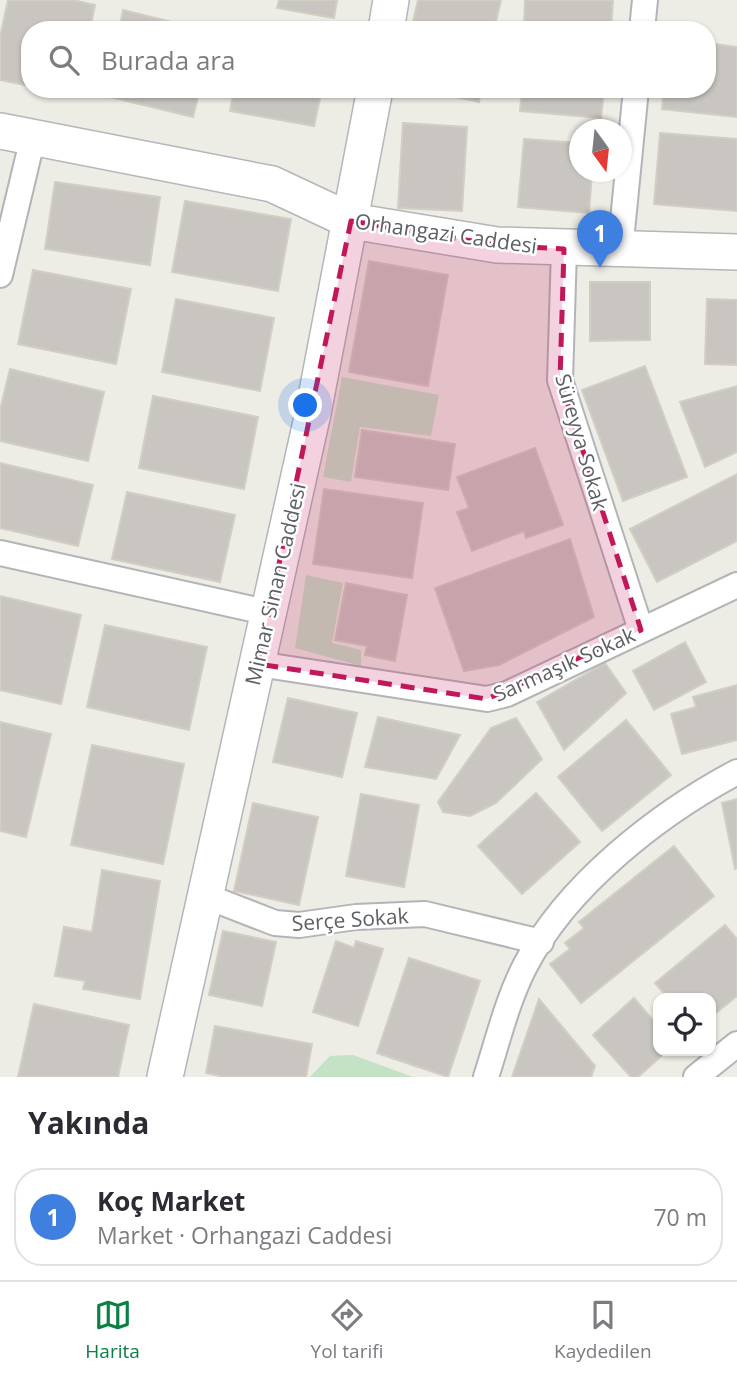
<!DOCTYPE html>
<html lang="tr">
<meta charset="utf-8">
<style>
body{margin:0;font-family:"Open Sans",sans-serif;background:#f2f2f3;color:#2b2b33}
.controls{position:absolute;right:21px;bottom:21px;display:grid;overflow:hidden;border-radius:14px;box-shadow:0 2px 5px #0004}
.controls button{width:63px;height:63px;display:grid;place-items:center;padding:0;border:0;border-bottom:2px solid #e1e1e2;background:#fff;color:#2b2b33;font:35px sans-serif}
.compass{position:absolute;left:569px;top:119px;width:63px;height:63px;border-radius:50%;background:#fff;box-shadow:0 2px 5px #0004;rotate:165deg}
.you{position:absolute;left:306px;top:406px;width:24px;height:24px;margin:-18px;border:5px solid #fff;border-radius:50%;background:#1a73e8;box-shadow:0 0 0 10px #1a73e833}
.badge{display:grid;place-items:center;width:46px;height:46px;border-radius:50%;background:#0b8043;color:#fff;font-size:23px;font-weight:700}
.pin{position:absolute;translate:-50% -58px;filter:drop-shadow(0 2px 4px #0008)}
.pin::after{content:'';position:absolute;top:37px;width:24px;height:21px;background:inherit;clip-path:polygon(0 0,100% 0,50% 100%)}
.list{margin:0;padding:0;list-style:none}
h2{display:flex;justify-content:space-between;align-items:center;height:91px;margin:0;padding:0 28px;font-size:30px}
h2 small{font-size:23px;font-weight:400;color:#7c7c81}
.list li{display:grid;grid-template-columns:46px 1fr auto;gap:21px;align-items:center;box-sizing:border-box;height:98px;margin:0 14px 14px;padding:0 14px;border:2px solid #e1e1e2;border-radius:28px}
.list b{display:block;font-size:26px;white-space:nowrap}
.list p{margin:0;font-size:23px;white-space:nowrap;color:#7c7c81}
.list em{font-size:23px;font-style:normal;color:#7c7c81}
.icon{flex:none;width:38px;height:38px;fill:none;stroke:currentColor;stroke-width:2;stroke-linecap:round;stroke-linejoin:round}
.map{position:relative;flex:none;width:737px;height:1077px;overflow:hidden}
.search{position:absolute;background:#fff;box-shadow:0 2px 5px #0004;left:21px;right:21px;top:21px;height:77px;display:flex;align-items:center;gap:18px;box-sizing:border-box;padding:0 24px;border-radius:28px;color:#7c7c81;font-size:26px}
.sheet{height:203px;background:#fff}
nav{display:flex;justify-content:space-around;align-items:center;box-sizing:border-box;height:98px;border-top:2px solid #e1e1e2;background:#fff;font-size:19px;color:#7c7c81}
nav a{display:grid;justify-items:center;gap:4px}
nav .on{color:#0b8043}
.map>svg:first-child{display:block}
.green{fill:#c3e2c6}
.building{fill:#c9c6c1;stroke:#d1cec3;stroke-width:2}
.lines{fill:none;stroke-linecap:round;stroke-linejoin:round}
.street-casing{stroke:#b2b4b8;stroke-width:28}
.secondary-casing{stroke:#b3b6ba;stroke-width:38}
.street{stroke:#fff;stroke-width:24}
.secondary{stroke:#fff;stroke-width:35}
.marked{fill:#c2185b;fill-opacity:0.2;stroke:#c2185b;stroke-width:5;stroke-dasharray:14 9;stroke-linejoin:round}
.labels{text-anchor:middle;dominant-baseline:central;stroke-width:5;stroke-linejoin:round;paint-order:stroke}
.street-label{font-size:21px;fill:#5c5f63;stroke:#fff}
</style>
<div class="map">
<svg width="737" height="1077" viewBox="0 0 737 1077">
<rect width="100%" height="100%" fill="#edece5"/>
<!-- green -->
<path class="green" d="M 342,377 L 439,395 L 431,436 L 360,427 L 351,482 L 323,477 Z
M 306,575 L 343,583 L 332,643 L 361,650 L 361,666 L 295,648 Z
M 353,1055 L 413,1077 L 310,1077 L 330,1056 Z"/>
<!-- building -->
<path class="building" d="M 8,0 L 73,0 L 95,5 L 90,30 L 30,30 L 30,86 L 0,80 L 0,37 Z
M 279,0 L 337,0 L 334,18 L 277,8 Z
M 418,0 L 501,0 L 494,30 L 411,30 Z
M 525,0 L 613,0 L 611,30 L 524,26 Z
M 123,10 L 204,30 L 119,30 Z
M 707,43 L 737,47 L 737,117 L 662,109 L 664,89 L 707,89 Z
M 44,89 L 77,89 L 76,96 Z
M 104,89 L 200,89 L 193,117 L 102,95 Z
M 234,89 L 322,89 L 314,126 L 230,111 Z
M 421,89 L 481,89 L 479,102 Z
M 522,89 L 604,89 L 601,118 L 520,111 Z
M 403,123 L 467,127 L 462,211 L 398,208 Z
M 660,133 L 737,139 L 737,211 L 654,204 Z
M 524,139 L 580,143 L 580,172 L 592,172 L 589,213 L 518,207 Z
M 55,182 L 160,197 L 150,265 L 45,249 Z
M 185,201 L 291,219 L 278,291 L 172,272 Z
M 369,261 L 448,275 L 428,386 L 349,372 Z
M 33,270 L 131,289 L 116,364 L 18,344 Z
M 590,282 L 650,282 L 650,340 L 590,341 Z
M 176,299 L 274,318 L 260,391 L 162,372 Z
M 707,299 L 737,300 L 737,365 L 705,364 Z
M 645,366 L 687,477 L 623,501 L 582,390 Z
M 10,369 L 104,392 L 88,461 L 0,441 L 0,410 Z
M 737,386 L 737,452 L 705,467 L 680,402 Z
M 153,396 L 258,417 L 244,489 L 139,468 Z
M 362,430 L 455,444 L 448,490 L 355,477 Z
M 535,448 L 563,525 L 526,538 L 524,531 L 472,551 L 457,512 L 469,508 L 457,477 Z
M 0,463 L 93,485 L 78,546 L 0,528 Z
M 737,474 L 737,541 L 657,582 L 630,529 Z
M 324,489 L 423,503 L 412,578 L 313,564 Z
M 127,492 L 235,515 L 220,582 L 112,559 Z
M 570,539 L 594,617 L 499,665 L 464,671 L 435,588 Z
M 346,583 L 407,595 L 395,661 L 365,655 L 367,646 L 335,640 Z
M 0,596 L 81,615 L 61,704 L 0,690 Z
M 105,625 L 207,647 L 189,730 L 87,707 Z
M 685,642 L 706,682 L 654,710 L 633,671 Z
M 605,663 L 626,693 L 564,750 L 537,702 Z
M 737,685 L 737,740 L 682,754 L 671,714 L 696,707 L 693,697 Z
M 288,698 L 357,713 L 342,777 L 273,762 Z
M 378,717 L 460,735 L 436,779 L 365,767 Z
M 516,718 L 542,759 L 496,803 L 470,816 L 443,812 L 438,802 L 491,728 Z
M 626,720 L 671,775 L 602,831 L 558,777 Z
M 0,722 L 51,734 L 26,837 L 0,831 Z
M 92,745 L 184,764 L 163,864 L 71,845 Z
M 536,793 L 580,842 L 522,894 L 478,846 Z
M 361,794 L 419,805 L 404,887 L 346,876 Z
M 737,799 L 737,868 L 735,869 L 722,803 Z
M 253,803 L 318,817 L 299,905 L 234,891 Z
M 674,846 L 714,896 L 581,1003 L 550,964 L 570,949 L 565,943 L 584,928 L 579,922 Z
M 102,870 L 160,881 L 140,999 L 83,989 L 85,981 L 55,976 L 64,927 L 92,932 Z
M 725,925 L 737,939 L 737,996 L 711,1017 L 711,998 L 668,998 L 655,983 Z
M 223,931 L 276,942 L 262,1006 L 209,995 Z
M 336,941 L 354,948 L 356,941 L 383,949 L 358,1026 L 313,1012 Z
M 409,958 L 480,981 L 448,1077 L 377,1053 Z
M 634,998 L 658,1026 L 658,1051 L 667,1051 L 638,1077 L 631,1077 L 593,1035 Z
M 539,999 L 595,1066 L 591,1077 L 512,1077 Z
M 34,1004 L 129,1025 L 118,1077 L 18,1077 Z
M 215,1026 L 312,1044 L 306,1077 L 225,1077 L 206,1073 Z"/>
<g class="lines">
<!-- street casing -->
<g class="street-casing">
<path id="street" d="M 642,30 L 645,0
M 564,249 L 560,380 L 641,630
M 620,251 L 636,89
M 0,275 L 33,137
M 0,553 L 270,613
M 258,664 L 487,699 L 507,694 L 737,585
M 203,895 L 275,923 L 299,925 L 356,917 L 425,914 L 541,942
M 486,1077 C 498,1040 507,1001 525,966 C 567,885 658,814 737,772
M 696,1077 L 737,1044"/>
</g>
<!-- secondary casing -->
<g class="secondary-casing">
<path id="secondary" d="M 386,30 L 391,0
M 0,131 L 272,184 L 351,221 L 497,245 L 737,252
M 165,1077 L 313,413 L 375,89"/>
</g>
<!-- street -->
<use href="#street" class="street"/>
<!-- secondary -->
<use href="#secondary" class="secondary"/>
</g>
<!-- marked area -->
<path class="marked" d="M 351,221 L 497,245 L 564,249 L 560,380 L 641,630 L 487,699 L 258,664 Z"/>
<g class="labels">
<!-- street labels -->
<g class="street-label">
<text transform="translate(446 233) rotate(8)">Orhangazi Caddesi</text>
<text transform="translate(582 442) rotate(74)">Süreyya Sokak</text>
<text transform="translate(275 584) rotate(-77)">Mimar Sinan Caddesi</text>
<text transform="translate(564 664) rotate(-24)">Sarmaşık Sokak</text>
<text transform="translate(350 919) rotate(-4)">Serçe Sokak</text>
</g>
</g>
</svg>
<div class="controls">
<button><svg class="icon" aria-label="locate" viewBox="0 0 24 24"><circle cx="12" cy="12" r="6"/><path d="M12 2v4M12 18v4M2 12h4M18 12h4"/></svg></button>
</div>
<svg class="compass" viewBox="-18 -18 36 36"><path d="M0-13l5 13h-10z" fill="#e53935"/><path d="M0 13l5-13h-10z" fill="#7c7c81"/></svg>
<div class="you"></div>
<div class="pin badge" style="left:600px;top:268px;background:#3f7fe0">1</div>
<div class="search"><svg class="icon" aria-label="search" viewBox="0 0 24 24"><circle cx="10" cy="10" r="6"/><path d="M15 15l6 6"/></svg>Burada ara</div>
</div>
<section class="sheet">
<h2>Yakında<small></small></h2>
<ul class="list">
<li><span class="badge" style="background:#3f7fe0">1</span><div><b>Koç Market</b><p>Market · Orhangazi Caddesi</p></div><em>70 m</em></li>
</ul>
</section>
<nav>
<a class="on"><svg class="icon" aria-label="map" viewBox="0 0 24 24"><path d="M3 6l6-2 6 2 6-2v14l-6 2-6-2-6 2zM9 4v14M15 6v14"/></svg>Harita</a>
<a><svg class="icon" aria-label="directions" viewBox="0 0 24 24"><path d="M12 3l9 9-9 9-9-9zM9 14v-3h6M13 9l2 2-2 2"/></svg>Yol tarifi</a>
<a><svg class="icon" aria-label="saved" viewBox="0 0 24 24"><path d="M7 4h10v16l-5-4-5 4z"/></svg>Kaydedilen</a>
</nav>
